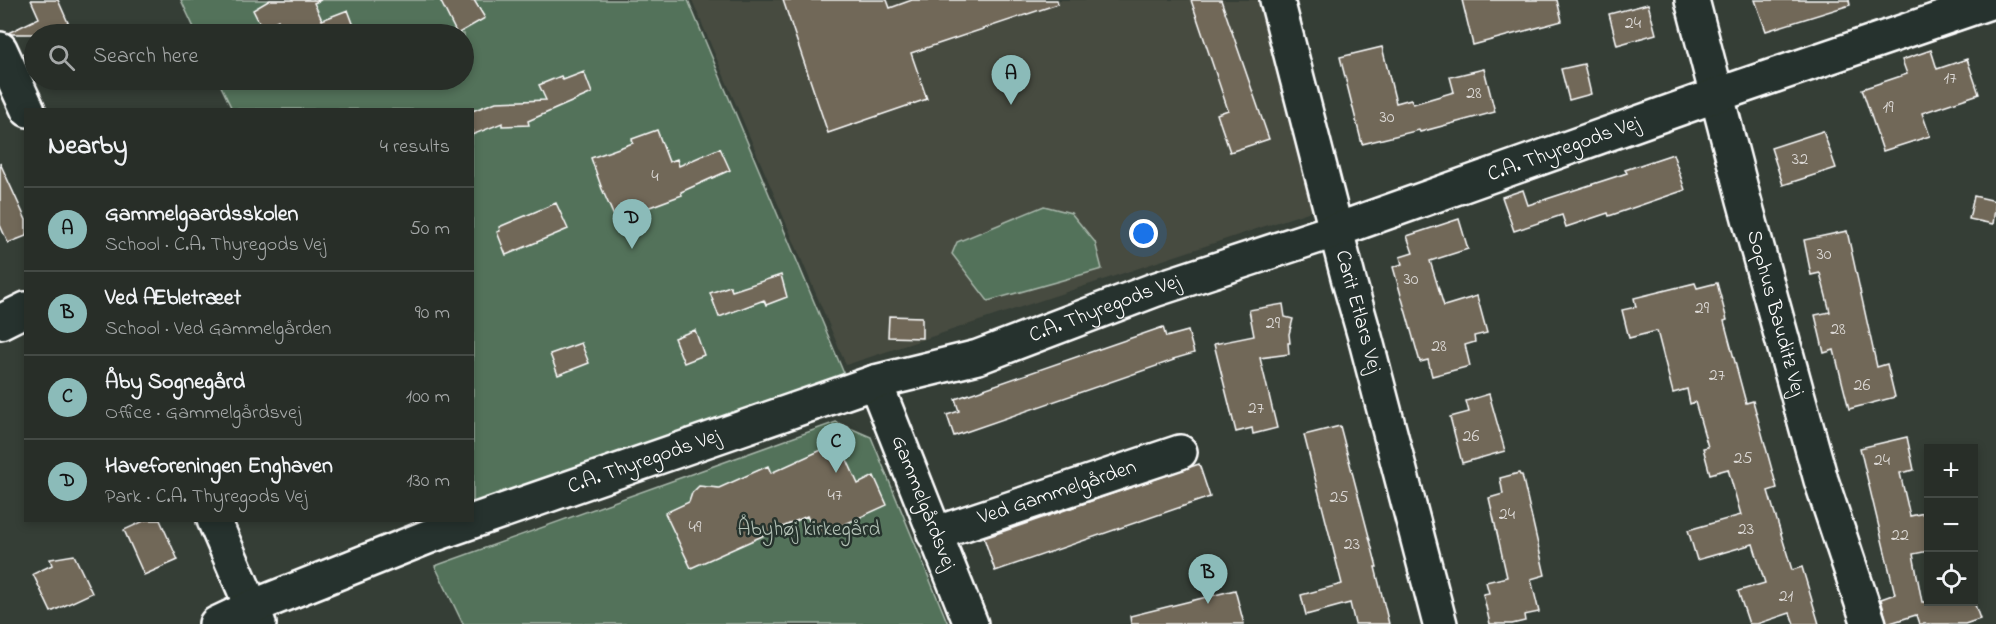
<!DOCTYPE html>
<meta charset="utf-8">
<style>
body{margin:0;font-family:"Indie Flower",sans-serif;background:#343a34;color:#f1f3f6}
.controls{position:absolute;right:18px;bottom:18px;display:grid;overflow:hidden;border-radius:0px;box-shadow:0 3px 9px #0003}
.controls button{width:54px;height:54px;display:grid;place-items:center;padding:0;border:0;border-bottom:2px solid #444a45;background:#282e28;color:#f1f3f6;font:30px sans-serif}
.you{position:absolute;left:1144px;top:234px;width:21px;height:21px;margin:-15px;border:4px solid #fff;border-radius:50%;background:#1a73e8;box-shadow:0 0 0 9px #1a73e833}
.badge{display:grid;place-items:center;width:39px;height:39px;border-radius:50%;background:#8bbbb9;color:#111;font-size:20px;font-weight:700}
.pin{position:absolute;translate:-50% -50px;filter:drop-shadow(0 2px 3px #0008)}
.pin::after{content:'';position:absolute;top:32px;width:21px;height:18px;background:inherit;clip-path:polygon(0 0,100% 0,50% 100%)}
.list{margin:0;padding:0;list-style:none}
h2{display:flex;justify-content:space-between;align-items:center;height:78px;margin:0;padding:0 24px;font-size:26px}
h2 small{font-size:20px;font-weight:400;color:#a5a8a8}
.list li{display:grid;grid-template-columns:39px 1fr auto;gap:18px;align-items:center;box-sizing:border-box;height:84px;padding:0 24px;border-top:2px solid #444a45}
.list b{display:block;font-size:22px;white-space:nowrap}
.list p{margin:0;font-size:20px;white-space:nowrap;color:#a5a8a8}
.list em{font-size:20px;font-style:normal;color:#a5a8a8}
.icon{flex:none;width:33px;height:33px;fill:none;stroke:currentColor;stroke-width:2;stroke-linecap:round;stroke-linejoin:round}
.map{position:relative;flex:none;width:1996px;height:624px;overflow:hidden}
.search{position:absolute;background:#282e28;box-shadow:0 3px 9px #0003;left:24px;top:24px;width:450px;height:66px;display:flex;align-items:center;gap:15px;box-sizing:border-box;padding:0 21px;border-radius:33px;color:#a5a8a8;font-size:22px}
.panel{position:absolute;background:#282e28;box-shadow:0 3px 9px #0003;left:24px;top:108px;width:450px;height:414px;border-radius:0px}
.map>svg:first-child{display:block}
.built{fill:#474b40}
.green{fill:#53725a;stroke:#a9b8ac;stroke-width:1.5}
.building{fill:#716859;stroke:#fff;stroke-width:1.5}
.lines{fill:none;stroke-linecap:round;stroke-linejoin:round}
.minor-casing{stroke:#fff;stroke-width:38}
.minor{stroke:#26332d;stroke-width:33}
.labels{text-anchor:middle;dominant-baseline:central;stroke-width:5;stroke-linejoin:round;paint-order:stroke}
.number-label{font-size:18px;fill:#dcd9d6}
.street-label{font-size:21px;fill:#fff;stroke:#26332d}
.park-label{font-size:21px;fill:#b2c0b5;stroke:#26332d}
</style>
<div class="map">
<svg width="1996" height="624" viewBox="0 0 1996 624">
<rect width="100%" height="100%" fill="#353e36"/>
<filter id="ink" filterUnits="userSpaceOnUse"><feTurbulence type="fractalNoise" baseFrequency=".0167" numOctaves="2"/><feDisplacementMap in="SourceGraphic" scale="12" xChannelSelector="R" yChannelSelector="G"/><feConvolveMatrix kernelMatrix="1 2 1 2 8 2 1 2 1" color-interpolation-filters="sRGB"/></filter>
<g filter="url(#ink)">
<!-- built -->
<path class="built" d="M 692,0 L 1259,0 L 1314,210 L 846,365 Z"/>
<!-- green -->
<path class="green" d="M 181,0 L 688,0 L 850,388 L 473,519 L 472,110 L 232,109 L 218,80 L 464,80 L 464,34 L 197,34 Z
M 1044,206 L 1071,213 L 1095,242 L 1102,269 L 988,301 L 952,254 L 957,242 Z
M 836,422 L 871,437 L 948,624 L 463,624 L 435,566 Z"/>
<!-- building -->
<path class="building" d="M 31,0 L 58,0 L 73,34 L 12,34 L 8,33 L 39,18 Z
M 270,0 L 321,0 L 314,3 L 322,20 L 348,10 L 357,34 L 283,34 L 278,20 L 262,28 L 253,10 Z
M 440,0 L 474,0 L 485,18 L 457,34 Z
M 783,0 L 887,0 L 890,8 L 912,0 L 1057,0 L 1058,4 L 911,53 L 927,99 L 828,133 Z
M 1191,0 L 1221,0 L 1269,139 L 1230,152 L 1217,114 L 1228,110 Z
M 1462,0 L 1557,0 L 1562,21 L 1473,45 Z
M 1755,0 L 1849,0 L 1850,5 L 1766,31 Z
M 1648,4 L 1656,34 L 1617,45 L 1609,14 Z
M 1382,47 L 1396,103 L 1411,99 L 1413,104 L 1454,92 L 1450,77 L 1484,69 L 1495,112 L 1420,132 L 1419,130 L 1362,144 L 1340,57 Z
M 1931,50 L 1937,69 L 1967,59 L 1979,94 L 1922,113 L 1930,136 L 1883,151 L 1862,89 L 1907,74 L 1902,60 Z
M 1584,64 L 1591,94 L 1569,100 L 1561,69 Z
M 584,72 L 592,93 L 528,121 L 529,125 L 502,126 L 502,123 L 472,135 L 472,111 L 496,102 L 546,100 L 539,85 L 561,76 L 563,80 Z
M 657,130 L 669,162 L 677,159 L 679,166 L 720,148 L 730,170 L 681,192 L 682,195 L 639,211 L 640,213 L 617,223 L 602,189 L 591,158 L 633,143 L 632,139 Z
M 1823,131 L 1836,168 L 1783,185 L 1771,148 Z
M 1673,154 L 1685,190 L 1609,216 L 1608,213 L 1566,227 L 1562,215 L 1514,231 L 1502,197 L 1523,190 L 1528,205 L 1627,173 L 1625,170 Z
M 0,163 L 26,220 L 26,236 L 8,243 L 0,225 Z
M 1974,196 L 1996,201 L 1993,224 L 1969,219 Z
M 556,203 L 568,229 L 506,255 L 497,232 L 500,231 L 499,227 Z
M 1459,219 L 1468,249 L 1430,261 L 1444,306 L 1477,296 L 1487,333 L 1474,336 L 1475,342 L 1465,345 L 1470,366 L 1432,376 L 1428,360 L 1420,362 L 1393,267 L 1402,264 L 1400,257 L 1413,253 L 1407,236 Z
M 1847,231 L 1877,367 L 1887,364 L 1895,397 L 1849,409 L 1834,350 L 1824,353 L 1815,315 L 1830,312 L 1820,273 L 1811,275 L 1804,240 Z
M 781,275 L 787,297 L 766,305 L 764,300 L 719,317 L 710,293 L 730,286 L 732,291 Z
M 1695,283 L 1697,288 L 1717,283 L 1727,320 L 1724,321 L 1746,403 L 1753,401 L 1777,488 L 1768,491 L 1792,570 L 1802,567 L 1819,624 L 1794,624 L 1790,613 L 1757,624 L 1749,624 L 1738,591 L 1765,583 L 1753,544 L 1697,560 L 1688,530 L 1741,515 L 1728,469 L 1710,474 L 1703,448 L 1708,447 L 1695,402 L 1690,404 L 1687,389 L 1673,393 L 1657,331 L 1629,338 L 1622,310 L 1636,307 L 1634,298 Z
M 1283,304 L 1285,317 L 1293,319 L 1289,334 L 1290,343 L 1288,343 L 1289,354 L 1260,358 L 1277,428 L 1253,434 L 1252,428 L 1236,432 L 1214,344 L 1254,336 L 1249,310 Z
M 889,316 L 922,317 L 922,338 L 888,337 Z
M 1163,327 L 1166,337 L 1188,331 L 1194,353 L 1173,359 L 1174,360 L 954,436 L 947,415 L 959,411 L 955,399 Z
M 695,330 L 704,355 L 684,363 L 674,338 Z
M 581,343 L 589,363 L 558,375 L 550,354 Z
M 1489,394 L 1505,451 L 1462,463 L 1450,417 L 1469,412 L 1466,401 Z
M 1340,426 L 1377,567 L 1375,567 L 1389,624 L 1355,624 L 1350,603 L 1306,615 L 1301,595 L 1342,584 L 1304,435 Z
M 1907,437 L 1914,470 L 1900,473 L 1910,516 L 1929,512 L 1929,551 L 1913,554 L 1922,602 L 1974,602 L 1980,619 L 1965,624 L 1919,624 L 1916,615 L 1887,624 L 1881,599 L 1895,594 L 1860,448 Z
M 839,442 L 858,484 L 874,476 L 887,505 L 817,537 L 807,516 L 691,568 L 665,513 L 689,502 L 692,493 L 699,486 L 719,488 L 768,466 L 771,473 Z
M 1199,464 L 1210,497 L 995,571 L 984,538 Z
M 1519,473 L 1520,475 L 1522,475 L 1545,575 L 1531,579 L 1539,612 L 1524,615 L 1525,621 L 1512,624 L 1490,624 L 1483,594 L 1489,593 L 1486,582 L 1507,577 L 1489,498 L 1503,494 L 1500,478 Z
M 146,520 L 160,520 L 178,560 L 144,575 L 124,530 Z
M 74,555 L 92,593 L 51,612 L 33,574 L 52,565 L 50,559 Z
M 1235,590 L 1244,624 L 1131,624 L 1130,616 Z"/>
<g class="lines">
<!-- minor casing -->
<g class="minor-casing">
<g id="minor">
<path id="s1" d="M 1277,0 L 1349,281 L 1365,337 L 1440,624"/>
<path id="s2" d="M 1692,0 L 1744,200 L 1821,480 L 1869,624"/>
<path d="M 0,49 L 28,110"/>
<path d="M 0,322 L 26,309"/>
<path id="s3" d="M 875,382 L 971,624"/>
<path d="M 214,520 L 259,624"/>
<path id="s4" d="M 934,534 L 1180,452"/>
<path id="s5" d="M 216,624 L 252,607 L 430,536 L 875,382 L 978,357 L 1154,290 L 1337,230 L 1717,95 L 1996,0"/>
</g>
</g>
<!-- minor -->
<use href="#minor" class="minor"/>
</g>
</g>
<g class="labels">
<!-- number labels -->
<g class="number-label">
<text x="1633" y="24">24</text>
<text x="1950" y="79">17</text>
<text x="1474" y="94">28</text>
<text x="1888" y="108">19</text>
<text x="1387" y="118">30</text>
<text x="1800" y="160">32</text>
<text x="655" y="177">4</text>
<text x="1824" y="255">30</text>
<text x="1411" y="280">30</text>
<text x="1702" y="309">29</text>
<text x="1273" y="324">29</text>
<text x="1838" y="330">28</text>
<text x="1439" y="347">28</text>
<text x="1717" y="376">27</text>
<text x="1862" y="386">26</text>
<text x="1256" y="409">27</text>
<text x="1471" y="437">26</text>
<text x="1743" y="459">25</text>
<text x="1882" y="461">24</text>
<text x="835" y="496">47</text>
<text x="1339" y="498">25</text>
<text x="1507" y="515">24</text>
<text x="695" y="528">49</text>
<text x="1746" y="530">23</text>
<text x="1900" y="536">22</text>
<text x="1352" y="545">23</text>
<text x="1786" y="597">21</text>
</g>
<!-- street labels -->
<g class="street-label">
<text stroke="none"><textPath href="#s5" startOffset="1430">C.A. Thyregods Vej</textPath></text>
<text stroke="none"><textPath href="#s5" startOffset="944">C.A. Thyregods Vej</textPath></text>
<text stroke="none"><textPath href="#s1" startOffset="322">Carit Etlars Vej</textPath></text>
<text stroke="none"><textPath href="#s2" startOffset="324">Sophus Bauditz Vej</textPath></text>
<text stroke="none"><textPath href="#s5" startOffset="458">C.A. Thyregods Vej</textPath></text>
<text stroke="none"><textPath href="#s4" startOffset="130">Ved Gammelgården</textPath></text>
<text stroke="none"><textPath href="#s3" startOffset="130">Gammelgårdsvej</textPath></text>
</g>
<!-- park labels -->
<g class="park-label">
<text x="809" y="530">Åbyhøj kirkegård</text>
</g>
</g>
</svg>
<div class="controls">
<button>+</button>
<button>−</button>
<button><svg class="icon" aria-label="locate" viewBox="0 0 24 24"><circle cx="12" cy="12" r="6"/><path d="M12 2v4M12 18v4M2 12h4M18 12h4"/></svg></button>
</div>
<div class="you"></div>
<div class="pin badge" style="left:1011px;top:105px">A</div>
<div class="pin badge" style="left:1208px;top:604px">B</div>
<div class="pin badge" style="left:836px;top:473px">C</div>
<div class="pin badge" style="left:632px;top:249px">D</div>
<div class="search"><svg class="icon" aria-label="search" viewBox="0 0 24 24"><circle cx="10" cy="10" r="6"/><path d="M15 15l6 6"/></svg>Search here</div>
<section class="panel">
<h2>Nearby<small>4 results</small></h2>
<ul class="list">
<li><span class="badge">A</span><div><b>Gammelgaardsskolen</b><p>School · C.A. Thyregods Vej</p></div><em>50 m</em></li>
<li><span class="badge">B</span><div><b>Ved Æbletræet</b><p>School · Ved Gammelgården</p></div><em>90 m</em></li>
<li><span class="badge">C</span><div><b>Åby Sognegård</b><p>Office · Gammelgårdsvej</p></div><em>100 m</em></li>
<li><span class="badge">D</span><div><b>Haveforeningen Enghaven</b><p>Park · C.A. Thyregods Vej</p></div><em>130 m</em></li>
</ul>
</section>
</div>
